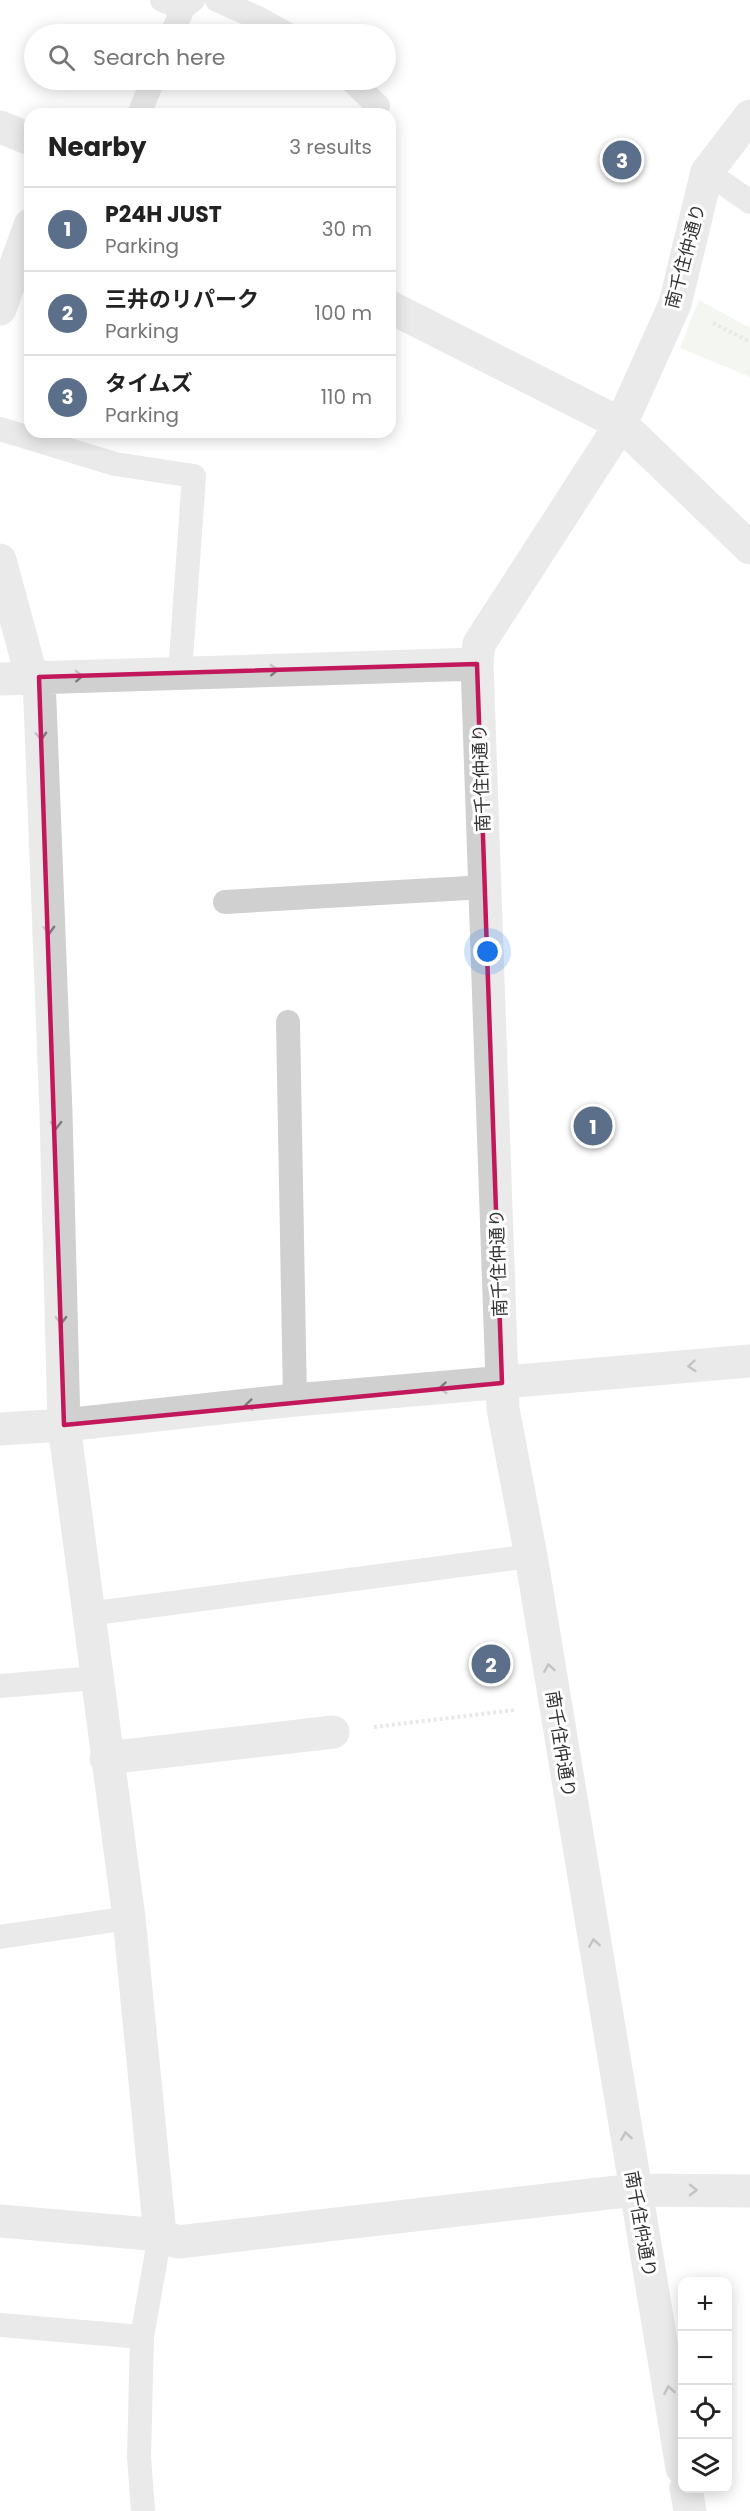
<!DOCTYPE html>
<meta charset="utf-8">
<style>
body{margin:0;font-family:Poppins,"Noto Sans JP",sans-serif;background:#f6f6f6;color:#222}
.controls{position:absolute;right:18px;bottom:18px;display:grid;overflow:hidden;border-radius:12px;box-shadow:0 3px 15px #0003}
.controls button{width:54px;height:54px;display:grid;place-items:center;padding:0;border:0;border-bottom:2px solid #e0e0e0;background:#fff;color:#222;font:30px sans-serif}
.you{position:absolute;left:488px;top:952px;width:21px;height:21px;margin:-15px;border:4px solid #fff;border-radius:50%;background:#1a73e8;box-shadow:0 0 0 9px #1a73e833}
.badge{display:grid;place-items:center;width:39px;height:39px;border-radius:50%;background:#0f766e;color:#fff;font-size:20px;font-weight:700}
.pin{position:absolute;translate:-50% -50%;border:3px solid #fff;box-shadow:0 2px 6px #0006}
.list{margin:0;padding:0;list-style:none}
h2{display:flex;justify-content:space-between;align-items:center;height:78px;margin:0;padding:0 24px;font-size:26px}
h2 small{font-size:20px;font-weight:400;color:#767676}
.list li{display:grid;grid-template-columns:39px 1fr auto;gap:18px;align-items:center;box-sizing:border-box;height:84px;padding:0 24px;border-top:2px solid #e0e0e0}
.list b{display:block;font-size:22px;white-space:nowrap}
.list p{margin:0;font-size:20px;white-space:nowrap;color:#767676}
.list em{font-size:20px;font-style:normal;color:#767676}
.icon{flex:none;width:33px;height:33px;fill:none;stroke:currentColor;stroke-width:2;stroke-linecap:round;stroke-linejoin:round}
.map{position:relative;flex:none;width:750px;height:2511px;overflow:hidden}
.search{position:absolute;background:#fff;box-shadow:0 3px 15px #0003;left:24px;top:24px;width:372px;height:66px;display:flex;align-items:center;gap:15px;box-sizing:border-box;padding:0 21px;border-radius:33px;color:#767676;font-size:22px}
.panel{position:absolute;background:#fff;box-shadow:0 3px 15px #0003;left:24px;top:108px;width:372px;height:330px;border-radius:18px}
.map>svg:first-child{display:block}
.green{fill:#e6ecdf}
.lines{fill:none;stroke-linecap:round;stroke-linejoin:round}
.path{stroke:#cdcdcd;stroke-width:4;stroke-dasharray:3 3;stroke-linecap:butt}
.lane{stroke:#d0d0d0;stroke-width:24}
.street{stroke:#d0d0d0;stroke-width:33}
.oneway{stroke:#7a7a7a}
.marked{fill:none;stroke:#c2185b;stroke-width:4.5;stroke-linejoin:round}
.labels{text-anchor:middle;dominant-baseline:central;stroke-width:6;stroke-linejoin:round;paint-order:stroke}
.street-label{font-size:18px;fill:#333;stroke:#fff}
</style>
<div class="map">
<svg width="750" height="2511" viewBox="0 0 750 2511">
<rect width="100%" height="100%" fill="#fff"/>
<!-- green -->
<path class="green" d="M 699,300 L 750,328 L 750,377 L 680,348 Z"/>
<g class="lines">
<!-- path -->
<path class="path" d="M 713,323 L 750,342
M 374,1727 L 515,1710"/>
<!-- lane -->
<path class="lane" d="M 162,0 L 183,8
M 217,0 L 258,18 L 287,34
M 172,34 L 183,8 L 193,0
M 351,80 L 378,106
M 139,114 L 153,80
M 707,172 L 750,202
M 0,429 L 115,464 L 194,476 L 180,673
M 225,902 L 485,887
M 288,1022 L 295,1400
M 88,1614 L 531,1556
M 0,1686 L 95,1678
M 0,1937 L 129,1918
M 0,2325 L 142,2337
M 143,2511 L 139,2457 L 142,2337 L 160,2235"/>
<!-- street -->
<path class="street" d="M 0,127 L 30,139
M 390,307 L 621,424 L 750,548
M 0,309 L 30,225
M 0,560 L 32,678
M 39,677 L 56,1113 L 64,1425 L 129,1918 L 160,2235
M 0,679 L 477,664
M 0,1429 L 64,1425 L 295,1400 L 750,1361
M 106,1758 L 333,1732
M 0,2221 L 160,2235 L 178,2242 L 635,2190 L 750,2191
M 682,2468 L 531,1556 L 503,1409 L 477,664 L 479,644 L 621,424 L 675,304 L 707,172 L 750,116
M 686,2488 L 690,2511"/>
</g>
<!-- one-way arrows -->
<defs><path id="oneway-chevron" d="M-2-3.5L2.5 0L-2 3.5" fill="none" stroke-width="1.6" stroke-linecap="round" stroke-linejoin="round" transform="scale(1.5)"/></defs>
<g class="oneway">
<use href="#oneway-chevron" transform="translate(274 670) rotate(-2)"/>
<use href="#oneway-chevron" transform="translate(79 676) rotate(-2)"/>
<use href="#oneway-chevron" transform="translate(41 736) rotate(88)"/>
<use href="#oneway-chevron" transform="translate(49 930) rotate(88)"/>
<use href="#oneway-chevron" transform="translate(56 1125) rotate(89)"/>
<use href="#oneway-chevron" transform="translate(61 1320) rotate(89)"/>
<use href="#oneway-chevron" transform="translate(692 1366) rotate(175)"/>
<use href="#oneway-chevron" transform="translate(443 1388) rotate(175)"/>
<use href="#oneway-chevron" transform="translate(249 1405) rotate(174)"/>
<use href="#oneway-chevron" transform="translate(549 1668) rotate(-99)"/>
<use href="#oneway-chevron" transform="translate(594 1943) rotate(-99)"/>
<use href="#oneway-chevron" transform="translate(626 2136) rotate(-99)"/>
<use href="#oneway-chevron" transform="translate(693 2190) rotate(1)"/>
<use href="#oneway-chevron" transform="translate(669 2390) rotate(-100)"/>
</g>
<!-- marked area -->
<path d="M0 0H750V2511H0ZM 477,664 L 502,1383 L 64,1425 L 39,677 Z" fill="#fff" fill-opacity=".55" fill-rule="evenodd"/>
<path class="marked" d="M 477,664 L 502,1383 L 64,1425 L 39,677 Z"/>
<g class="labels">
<!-- street labels -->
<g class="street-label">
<text transform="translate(685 256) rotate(-75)">南千住仲通り</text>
<text transform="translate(481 778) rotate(-92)">南千住仲通り</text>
<text transform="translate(498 1263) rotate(-92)">南千住仲通り</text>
<text transform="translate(561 1744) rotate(81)">南千住仲通り</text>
<text transform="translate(641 2224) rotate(80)">南千住仲通り</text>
</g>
</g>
</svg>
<div class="controls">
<button>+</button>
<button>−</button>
<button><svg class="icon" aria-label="locate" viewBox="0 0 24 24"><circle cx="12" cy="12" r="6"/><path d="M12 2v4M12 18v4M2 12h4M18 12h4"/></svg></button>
<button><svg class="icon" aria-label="layers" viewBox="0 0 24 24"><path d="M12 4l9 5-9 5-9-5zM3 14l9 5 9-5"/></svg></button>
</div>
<div class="you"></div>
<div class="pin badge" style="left:593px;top:1126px;background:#5c6f8a">1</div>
<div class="pin badge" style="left:491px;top:1664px;background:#5c6f8a">2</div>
<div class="pin badge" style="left:622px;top:160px;background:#5c6f8a">3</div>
<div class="search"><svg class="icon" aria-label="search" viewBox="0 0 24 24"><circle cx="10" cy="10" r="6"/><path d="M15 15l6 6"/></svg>Search here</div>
<section class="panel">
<h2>Nearby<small>3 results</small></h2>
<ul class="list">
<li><span class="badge" style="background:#5c6f8a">1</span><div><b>P24H JUST</b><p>Parking</p></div><em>30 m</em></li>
<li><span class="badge" style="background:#5c6f8a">2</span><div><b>三井のリパーク</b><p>Parking</p></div><em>100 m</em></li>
<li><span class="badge" style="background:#5c6f8a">3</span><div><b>タイムズ</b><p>Parking</p></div><em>110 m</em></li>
</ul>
</section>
</div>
